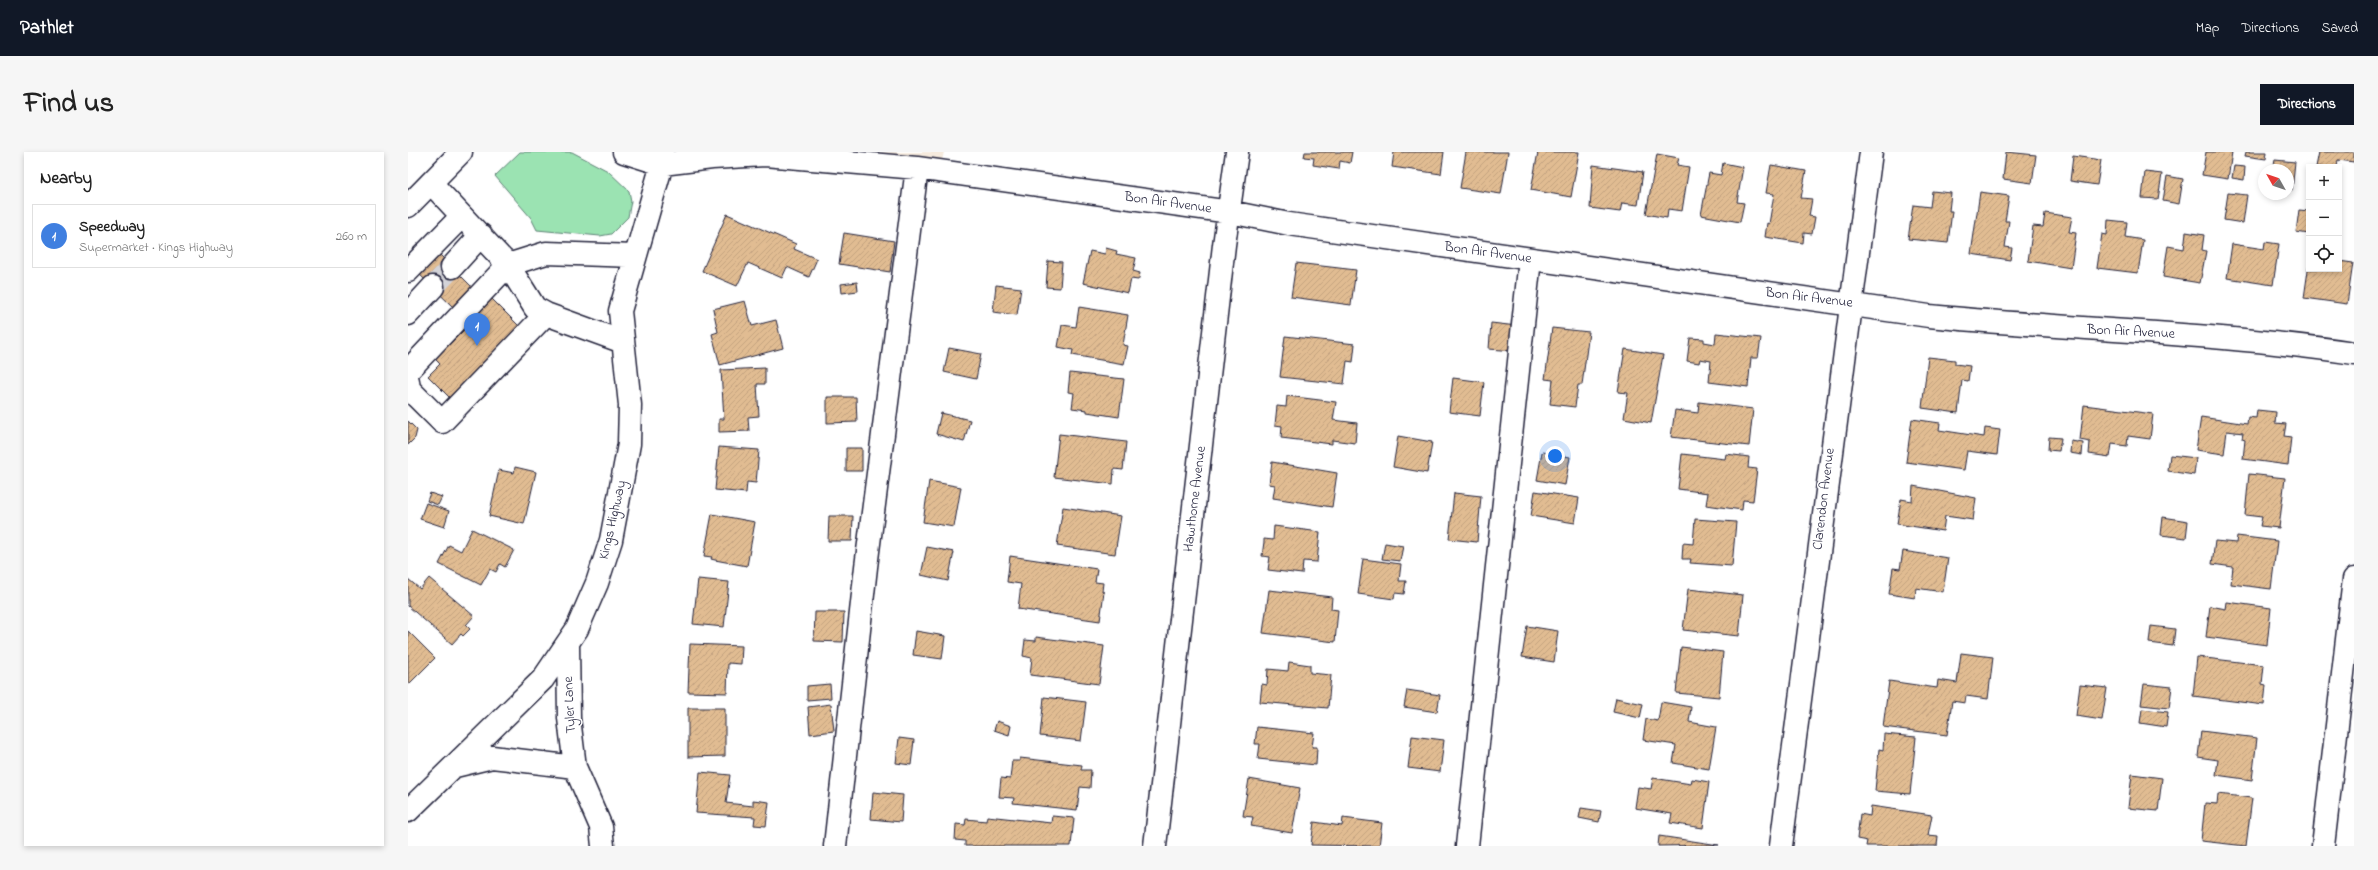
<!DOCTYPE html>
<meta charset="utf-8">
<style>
body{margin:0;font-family:"Indie Flower",sans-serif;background:#f6f6f6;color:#222}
.controls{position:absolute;right:12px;top:12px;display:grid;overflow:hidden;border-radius:0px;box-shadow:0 2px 6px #0003}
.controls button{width:36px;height:36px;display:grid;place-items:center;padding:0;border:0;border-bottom:1px solid #e0e0e0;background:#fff;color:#222;font:20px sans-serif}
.compass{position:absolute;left:1850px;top:12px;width:36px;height:36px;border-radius:50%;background:#fff;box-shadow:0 2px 6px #0003;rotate:310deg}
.you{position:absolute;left:1147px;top:304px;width:14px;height:14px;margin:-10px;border:3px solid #fff;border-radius:50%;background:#1a73e8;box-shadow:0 0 0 6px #1a73e833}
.badge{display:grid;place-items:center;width:26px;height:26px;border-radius:50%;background:#111827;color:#fff;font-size:13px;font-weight:700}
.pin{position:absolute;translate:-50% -33px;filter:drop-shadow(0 1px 2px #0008)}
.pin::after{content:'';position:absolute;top:21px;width:14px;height:12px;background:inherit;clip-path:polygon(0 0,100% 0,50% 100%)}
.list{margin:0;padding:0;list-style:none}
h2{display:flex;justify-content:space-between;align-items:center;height:52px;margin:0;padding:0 16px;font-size:17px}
h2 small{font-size:13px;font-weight:400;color:#767676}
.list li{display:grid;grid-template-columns:26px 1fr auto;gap:12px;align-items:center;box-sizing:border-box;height:64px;margin:0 8px 8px;padding:0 8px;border:1px solid #e0e0e0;border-radius:0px}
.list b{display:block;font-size:15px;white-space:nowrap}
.list p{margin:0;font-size:13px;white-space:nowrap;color:#767676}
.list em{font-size:13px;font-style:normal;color:#767676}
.icon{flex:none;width:22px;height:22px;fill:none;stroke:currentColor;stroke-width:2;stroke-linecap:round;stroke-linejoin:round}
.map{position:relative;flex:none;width:1946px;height:694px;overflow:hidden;border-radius:0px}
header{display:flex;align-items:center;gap:24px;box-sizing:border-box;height:56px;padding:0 20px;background:#111827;color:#fff}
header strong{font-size:19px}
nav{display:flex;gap:22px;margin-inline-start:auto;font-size:14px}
.intro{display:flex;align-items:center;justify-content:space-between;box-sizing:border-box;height:96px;padding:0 24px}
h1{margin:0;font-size:28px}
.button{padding:10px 18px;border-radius:0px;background:#111827;color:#fff;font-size:14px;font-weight:700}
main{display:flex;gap:24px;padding:0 24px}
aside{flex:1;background:#fff;border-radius:0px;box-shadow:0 2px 6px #0003}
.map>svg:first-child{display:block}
.built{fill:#f6ebde}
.grass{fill:#9be3b2;stroke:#5e8276}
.building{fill:url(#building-hatch);stroke:#22223b}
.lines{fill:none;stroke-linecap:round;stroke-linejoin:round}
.minor-tunnel{stroke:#d3d3d8;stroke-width:22;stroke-dasharray:22 11;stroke-linecap:butt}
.minor-casing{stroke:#22223b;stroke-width:25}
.major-casing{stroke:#22223b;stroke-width:25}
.minor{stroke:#fff;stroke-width:22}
.major{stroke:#fff;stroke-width:22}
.labels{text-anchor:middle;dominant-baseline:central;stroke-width:3;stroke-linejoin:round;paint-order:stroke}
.street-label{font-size:14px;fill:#22223b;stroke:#fff}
</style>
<header>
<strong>Pathlet</strong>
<nav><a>Map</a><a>Directions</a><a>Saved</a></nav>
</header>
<div class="intro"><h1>Find us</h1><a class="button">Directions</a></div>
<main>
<aside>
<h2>Nearby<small></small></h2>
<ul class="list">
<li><span class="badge" style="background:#3f7fe0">1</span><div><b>Speedway</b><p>Supermarket · Kings Highway</p></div><em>260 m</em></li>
</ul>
</aside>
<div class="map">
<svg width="1946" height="694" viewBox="0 0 1946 694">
<defs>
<pattern id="building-hatch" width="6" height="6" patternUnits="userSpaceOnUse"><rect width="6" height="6" fill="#e1bc92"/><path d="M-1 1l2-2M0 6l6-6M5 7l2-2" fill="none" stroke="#c1a17f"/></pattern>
</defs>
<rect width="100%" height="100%" fill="#fff"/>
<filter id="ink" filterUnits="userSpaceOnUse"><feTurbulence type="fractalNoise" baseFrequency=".025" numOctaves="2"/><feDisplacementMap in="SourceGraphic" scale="8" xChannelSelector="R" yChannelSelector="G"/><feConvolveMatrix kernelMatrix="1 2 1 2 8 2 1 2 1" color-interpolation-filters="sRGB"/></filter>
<g filter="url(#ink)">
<!-- built -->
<path class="built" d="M 433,0 L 536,0 L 534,9 Z"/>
<!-- grass -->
<path class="grass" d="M 112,0 L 164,0 L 200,19 L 221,39 L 223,49 L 220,65 L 203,82 L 192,84 L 129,78 L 123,66 L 87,24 Z"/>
<!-- building -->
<path class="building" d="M 897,0 L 944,0 L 942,11 L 932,9 L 931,17 L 905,13 L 906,6 L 896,5 Z
M 986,0 L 1036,0 L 1033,22 L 984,15 Z
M 1058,0 L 1100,0 L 1093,42 L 1052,36 Z
M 1130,0 L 1171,0 L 1163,45 L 1123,38 Z
M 1598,0 L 1628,3 L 1624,31 L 1595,27 Z
M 1798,0 L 1824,0 L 1820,27 L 1794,23 Z
M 1838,0 L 1859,0 L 1858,7 L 1837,4 Z
M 1911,0 L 1946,0 L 1946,10 L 1930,8 L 1929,15 L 1908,15 Z
M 1249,2 L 1271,6 L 1269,13 L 1281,15 L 1274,59 L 1260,57 L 1259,66 L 1238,62 Z
M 1665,4 L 1693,8 L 1689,33 L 1662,29 Z
M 1867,8 L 1887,10 L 1884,38 L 1880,38 L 1880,18 L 1865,18 Z
M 1315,11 L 1335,15 L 1329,50 L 1336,51 L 1332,70 L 1293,63 L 1301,21 L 1313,23 Z
M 1185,13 L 1235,20 L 1230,53 L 1214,51 L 1212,60 L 1182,56 Z
M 1363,13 L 1398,19 L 1393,46 L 1404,47 L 1401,64 L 1407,65 L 1404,82 L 1396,81 L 1395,91 L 1357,85 L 1359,71 L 1361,72 L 1366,42 L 1358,41 Z
M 1826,14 L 1837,15 L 1836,28 L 1824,26 Z
M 1737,20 L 1754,22 L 1750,47 L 1734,46 Z
M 1759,24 L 1775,27 L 1771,52 L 1755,49 Z
M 1524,39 L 1543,41 L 1541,59 L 1544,59 L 1540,91 L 1500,87 L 1505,53 L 1522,55 Z
M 1572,40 L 1601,44 L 1597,69 L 1601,69 L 1597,95 L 1604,96 L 1602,108 L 1563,102 Z
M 1820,41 L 1839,43 L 1835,71 L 1816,68 Z
M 1891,58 L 1901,59 L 1901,82 L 1888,80 Z
M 1637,61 L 1664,65 L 1661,80 L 1668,81 L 1663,116 L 1620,109 L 1625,74 L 1635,75 Z
M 319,62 L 388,92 L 386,97 L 409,107 L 401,125 L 379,115 L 374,126 L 340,111 L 329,134 L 294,119 Z
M 1700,68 L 1719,70 L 1717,85 L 1735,88 L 1730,121 L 1689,116 L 1694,82 L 1699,83 Z
M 1778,80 L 1796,83 L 1794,98 L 1798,99 L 1792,131 L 1755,125 L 1760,94 L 1776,97 Z
M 436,81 L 486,89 L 482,120 L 431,112 Z
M 1857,90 L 1871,92 L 1865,133 L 1819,126 L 1824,92 L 1856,97 Z
M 698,96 L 709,99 L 708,102 L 728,106 L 725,119 L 732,121 L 731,126 L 730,128 L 723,127 L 720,141 L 675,131 L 682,99 L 697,102 Z
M 28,99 L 65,136 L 46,156 L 8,119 Z
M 640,109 L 654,110 L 652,136 L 638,135 Z
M 1931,109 L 1945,111 L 1939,152 L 1896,146 L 1901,111 L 1901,117 L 1931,117 Z
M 888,111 L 948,118 L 943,153 L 883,145 Z
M 449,130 L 450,139 L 434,141 L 433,132 Z
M 588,133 L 613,136 L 609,163 L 585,160 Z
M 81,144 L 114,177 L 44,248 L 20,224 L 32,212 L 27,207 L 65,169 L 61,165 Z
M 337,149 L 344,174 L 368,168 L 375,196 L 312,213 L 304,182 L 310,180 L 305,157 Z
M 671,155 L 720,163 L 715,193 L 720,194 L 716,212 L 664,203 L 665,198 L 650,195 L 654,173 L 668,175 Z
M 1083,171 L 1109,174 L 1107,199 L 1081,197 Z
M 1144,176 L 1181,180 L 1174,233 L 1170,233 L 1167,255 L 1142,252 L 1145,228 L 1137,227 Z
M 1308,181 L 1353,186 L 1350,206 L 1343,206 L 1340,235 L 1301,230 L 1303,209 L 1292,207 L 1291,211 L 1279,209 L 1282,186 L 1296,187 L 1296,190 L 1307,192 Z
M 877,184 L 947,192 L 945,210 L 939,209 L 936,232 L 872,225 Z
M 541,196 L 573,202 L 568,227 L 536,220 Z
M 1217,197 L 1255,203 L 1243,271 L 1216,266 L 1220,241 L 1210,240 Z
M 1520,205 L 1547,208 L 1547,212 L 1562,214 L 1560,229 L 1554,228 L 1550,261 L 1514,256 Z
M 357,216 L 357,232 L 349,232 L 351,264 L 340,265 L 341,279 L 311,280 L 311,267 L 316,267 L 313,218 Z
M 662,221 L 716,227 L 711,265 L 679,260 L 679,258 L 664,256 L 666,241 L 660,240 Z
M 1045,226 L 1076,230 L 1072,264 L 1041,260 Z
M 879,244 L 928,250 L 925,268 L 949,271 L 947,291 L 924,288 L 924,292 L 873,286 L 874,274 L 867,273 L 869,254 L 878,255 Z
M 419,245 L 448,245 L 449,270 L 419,271 Z
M 1291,250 L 1345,257 L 1341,294 L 1263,285 L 1267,258 L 1290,261 Z
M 1676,253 L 1745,262 L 1742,287 L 1720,284 L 1719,294 L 1704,292 L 1702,305 L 1681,302 L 1682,290 L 1672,288 Z
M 1849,258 L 1868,260 L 1867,271 L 1878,272 L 1876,284 L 1883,285 L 1880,313 L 1835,307 L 1837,288 L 1834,287 L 1835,281 L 1819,279 L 1816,302 L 1788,298 L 1793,265 L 1839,272 L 1840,265 L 1848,266 Z
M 533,261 L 562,268 L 556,290 L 528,282 Z
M 1504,267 L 1532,271 L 1531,278 L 1576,285 L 1577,276 L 1592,278 L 1589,303 L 1559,299 L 1556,318 L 1498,310 Z
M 0,269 L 9,278 L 7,286 L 0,293 Z
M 651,282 L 718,290 L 715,318 L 706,317 L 705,332 L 646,325 Z
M 990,284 L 1024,290 L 1019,321 L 985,315 Z
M 1641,285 L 1653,286 L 1651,299 L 1640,298 Z
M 1663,289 L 1675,291 L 1674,303 L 1662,301 Z
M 311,295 L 351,298 L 348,331 L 339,330 L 338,341 L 307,338 Z
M 438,296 L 454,296 L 454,319 L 438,319 Z
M 1134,300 L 1162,305 L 1157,333 L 1129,328 Z
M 1274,302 L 1317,307 L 1318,302 L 1341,305 L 1340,316 L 1349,317 L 1345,349 L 1335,348 L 1334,358 L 1298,353 L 1300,341 L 1270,337 Z
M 1762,303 L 1788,306 L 1786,323 L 1760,319 Z
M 864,310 L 929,321 L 924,355 L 865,346 L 867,333 L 861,332 Z
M 107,315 L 128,320 L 116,372 L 81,364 L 91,318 L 106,321 Z
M 1841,322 L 1877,326 L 1871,376 L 1852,374 L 1854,365 L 1837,363 Z
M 521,329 L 553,335 L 546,375 L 515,370 Z
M 1505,334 L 1568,346 L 1565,368 L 1537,364 L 1535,379 L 1489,372 L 1493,347 L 1504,349 Z
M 1127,339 L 1171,346 L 1167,371 L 1123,364 Z
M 22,341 L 34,345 L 30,353 L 19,349 Z
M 1046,341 L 1073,344 L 1069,390 L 1041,387 Z
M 18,351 L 41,359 L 36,375 L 12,367 Z
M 655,355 L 713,364 L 707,402 L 649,394 Z
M 304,362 L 347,370 L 339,414 L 307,408 L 303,407 L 304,405 L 296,404 Z
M 421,364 L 445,364 L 444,389 L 420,389 Z
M 1755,365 L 1780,369 L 1778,386 L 1753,383 Z
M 1287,367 L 1328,370 L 1324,414 L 1282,411 L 1283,407 L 1274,407 L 1275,391 L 1285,392 Z
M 866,374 L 912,380 L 909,410 L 895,409 L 894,422 L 860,418 L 862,405 L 854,404 L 856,390 L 856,387 L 865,388 Z
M 64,377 L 106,398 L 97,415 L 92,412 L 88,420 L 82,417 L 73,433 L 31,412 L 41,393 L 53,399 Z
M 1829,384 L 1869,389 L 1863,437 L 1823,432 L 1825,415 L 1804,412 L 1807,389 L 1828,391 Z
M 977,391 L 995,394 L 992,409 L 974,407 Z
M 519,395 L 546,400 L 540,429 L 513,423 Z
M 1495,399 L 1540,406 L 1535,440 L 1508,436 L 1507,446 L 1481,442 L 1485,416 L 1492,417 Z
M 602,404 L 689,417 L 687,430 L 695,431 L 694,439 L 696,440 L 692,469 L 610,457 L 613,432 L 599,430 Z
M 955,407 L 993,412 L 991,429 L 998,429 L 996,442 L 987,441 L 986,447 L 950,442 Z
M 21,426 L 66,464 L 58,473 L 62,477 L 55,484 L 53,482 L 44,492 L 0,454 L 0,427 L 12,437 Z
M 290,427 L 321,430 L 316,475 L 285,472 Z
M 1280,437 L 1335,443 L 1331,484 L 1275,478 Z
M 861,438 L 924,445 L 923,457 L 930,458 L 927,490 L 855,481 Z
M 1819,450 L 1863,456 L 1859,493 L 1798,485 L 1802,454 L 1818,457 Z
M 407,460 L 436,460 L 435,490 L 406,489 Z
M 1119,474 L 1150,479 L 1146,510 L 1114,505 Z
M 1743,474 L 1767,477 L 1765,494 L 1741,491 Z
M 0,479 L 27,506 L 0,533 Z
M 508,479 L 537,484 L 534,507 L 505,503 Z
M 628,485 L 696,494 L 691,532 L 622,523 L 624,506 L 615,504 L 617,488 L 628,489 Z
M 282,492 L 334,494 L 333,512 L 320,511 L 319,541 L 280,540 Z
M 1273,495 L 1315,500 L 1311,545 L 1268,541 Z
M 1553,501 L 1585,505 L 1580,547 L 1558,544 L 1557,551 L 1544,549 L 1539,583 L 1475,575 L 1481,529 L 1529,536 L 1530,528 L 1549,531 Z
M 1789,505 L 1856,513 L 1854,532 L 1858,533 L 1856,553 L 1785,544 Z
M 881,510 L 902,513 L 902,521 L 923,523 L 920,556 L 852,550 L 854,532 L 859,533 L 860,517 L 880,519 Z
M 422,532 L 423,546 L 399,548 L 399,534 Z
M 1736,532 L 1764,535 L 1761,556 L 1733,553 Z
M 1672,533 L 1699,536 L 1694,568 L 1668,564 Z
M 999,538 L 1032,543 L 1029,560 L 996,555 Z
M 636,545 L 678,550 L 673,589 L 632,584 Z
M 1208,546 L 1235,552 L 1232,566 L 1205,560 Z
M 1253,550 L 1283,555 L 1281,570 L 1308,575 L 1301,617 L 1265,611 L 1268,593 L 1235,588 L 1238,567 L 1250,569 Z
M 423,552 L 426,579 L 402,582 L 400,555 Z
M 280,556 L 317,556 L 317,604 L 280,605 Z
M 1734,557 L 1760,560 L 1758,575 L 1732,571 Z
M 589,569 L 603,574 L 601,583 L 586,578 Z
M 849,575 L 906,581 L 904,595 L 909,595 L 908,613 L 850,607 L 852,592 L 847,592 Z
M 1793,579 L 1849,586 L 1844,628 L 1808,623 L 1810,608 L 1790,605 Z
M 1476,582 L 1508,585 L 1502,642 L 1467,639 L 1471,597 L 1475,598 Z
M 1004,584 L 1036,588 L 1032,620 L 1000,616 Z
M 491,586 L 506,588 L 503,613 L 488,611 Z
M 612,606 L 674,613 L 673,618 L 683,618 L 682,636 L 672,635 L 669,658 L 605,651 L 606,646 L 591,645 L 593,626 L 602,627 L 604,609 L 612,609 Z
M 292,620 L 322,623 L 318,651 L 345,654 L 345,648 L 361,650 L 358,674 L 346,673 L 347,665 L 288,661 Z
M 1724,622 L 1754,626 L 1750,659 L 1720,656 Z
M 1245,626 L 1283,632 L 1284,627 L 1301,630 L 1295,676 L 1262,671 L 1264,662 L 1227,656 L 1230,635 L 1243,637 Z
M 841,627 L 892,636 L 884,681 L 843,674 L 845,665 L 835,664 Z
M 465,640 L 495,643 L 493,670 L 463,667 Z
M 1810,642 L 1844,646 L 1838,694 L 1793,689 L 1797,651 L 1809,652 Z
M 1463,654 L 1524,663 L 1520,683 L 1530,684 L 1529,694 L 1458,694 L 1459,689 L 1449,687 L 1452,662 L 1462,664 Z
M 1173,656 L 1193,659 L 1191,670 L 1171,666 Z
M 579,664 L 643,671 L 644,664 L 666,666 L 663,694 L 557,694 L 557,689 L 547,688 L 548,672 L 557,673 L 558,667 L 578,669 Z
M 935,666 L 974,671 L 971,694 L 903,693 L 906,670 L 934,674 Z
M 1251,684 L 1311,693 L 1250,694 Z"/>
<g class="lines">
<!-- minor-tunnel -->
<path class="minor-tunnel" d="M 25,135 L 44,115"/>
<!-- minor casing -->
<g class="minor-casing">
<path id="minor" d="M 216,0 L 254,12 L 304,6 L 357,3 L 509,16 L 822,60 L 881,72 L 1521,164 C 1663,178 1805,180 1946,201
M 23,31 L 100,113 L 127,156 L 138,162 L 215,190
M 44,115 L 73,83
M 0,119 L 54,64
M 0,162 L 25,135
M 0,219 L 100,113 L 138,101 L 227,104
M 0,229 L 1,237 L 34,270 L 138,162
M 160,491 L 161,566 L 167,615 L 193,675 L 195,694
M 47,614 L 84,605 L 167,615
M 0,659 L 135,527 L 169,477 L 189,431 L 203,388 L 221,292 L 222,253 L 212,159 L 254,12 L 254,0
M 427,694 L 458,415 L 509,16
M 747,694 L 816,93 L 829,0
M 1059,694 L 1122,107
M 1373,694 L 1463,0
M 1915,694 L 1946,427"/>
</g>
<!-- major casing -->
<g class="major-casing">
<path id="major" d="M 0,54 L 53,0"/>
</g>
<!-- minor -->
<use href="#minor" class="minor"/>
<!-- major -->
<use href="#major" class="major"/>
</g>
</g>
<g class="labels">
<!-- street labels -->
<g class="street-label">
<text transform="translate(760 51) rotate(8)">Bon Air Avenue</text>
<text transform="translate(1080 101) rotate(8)">Bon Air Avenue</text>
<text transform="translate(1401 146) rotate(7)">Bon Air Avenue</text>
<text transform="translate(1723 180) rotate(3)">Bon Air Avenue</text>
<text transform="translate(787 347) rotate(-83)">Hawthorne Avenue</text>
<text transform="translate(1416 347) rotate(-83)">Clarendon Avenue</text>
<text transform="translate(205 368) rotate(-77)">Kings Highway</text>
<text transform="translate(162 553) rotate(-93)">Tyler Lane</text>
</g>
</g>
</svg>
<div class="controls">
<button>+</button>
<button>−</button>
<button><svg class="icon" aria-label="locate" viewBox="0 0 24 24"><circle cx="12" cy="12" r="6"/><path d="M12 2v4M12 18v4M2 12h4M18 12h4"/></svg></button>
</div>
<svg class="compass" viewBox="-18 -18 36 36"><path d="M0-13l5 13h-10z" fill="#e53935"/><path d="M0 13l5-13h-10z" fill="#767676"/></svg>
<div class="you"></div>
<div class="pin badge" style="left:69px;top:194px;background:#3f7fe0">1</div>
</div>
</main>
